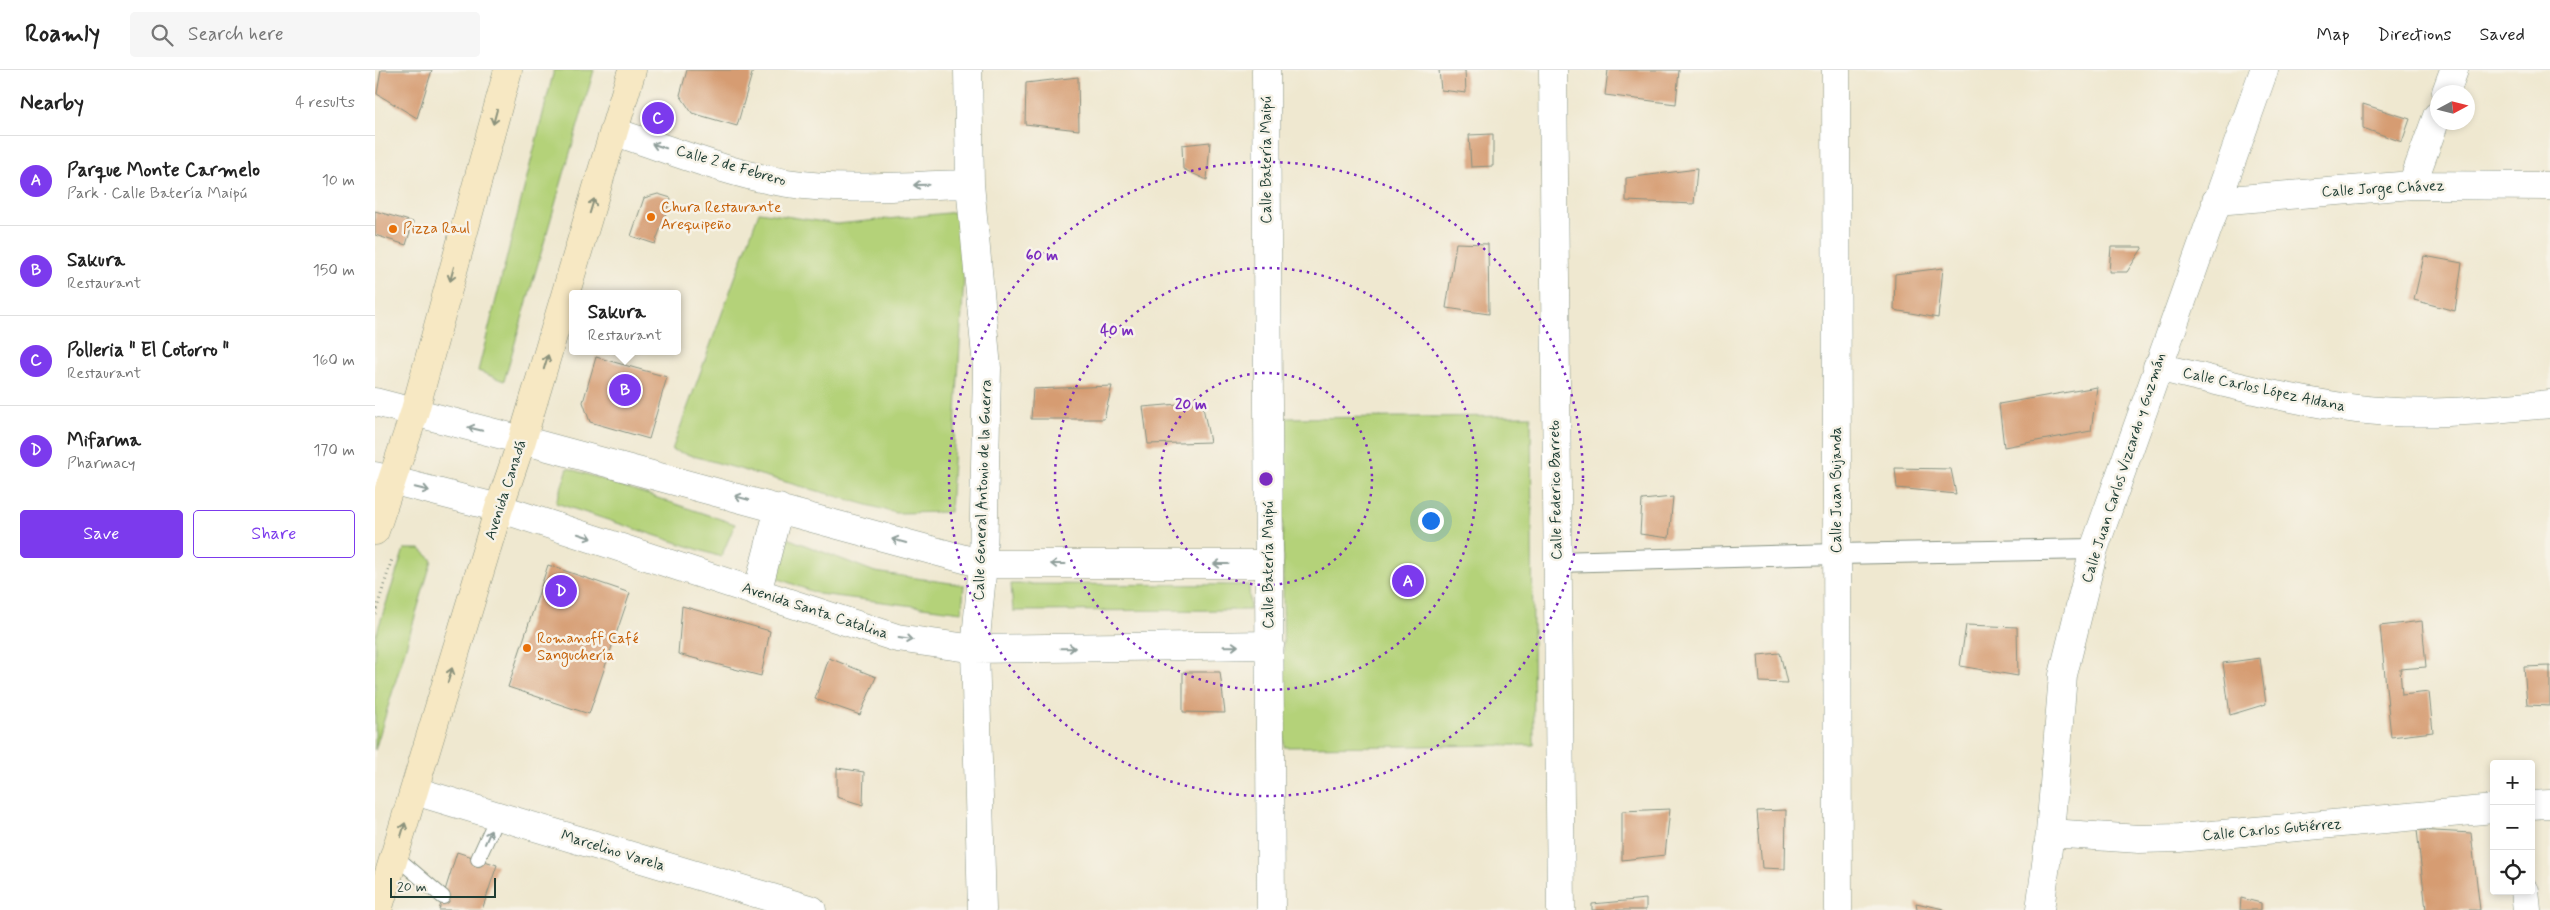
<!DOCTYPE html>
<meta charset="utf-8">
<style>
body{margin:0;font-family:Mynerve,sans-serif;background:#f6f6f6;color:#222}
.controls{position:absolute;right:15px;bottom:15px;display:grid;overflow:hidden;border-radius:5px;box-shadow:0 2px 8px #0003}
.controls button{width:45px;height:45px;display:grid;place-items:center;padding:0;border:0;border-bottom:1px solid #e0e0e0;background:#fff;color:#222;font:25px sans-serif}
.compass{position:absolute;left:2055px;top:15px;width:45px;height:45px;border-radius:50%;background:#fff;box-shadow:0 2px 8px #0003;rotate:83deg}
.scale{position:absolute;left:15px;bottom:12px;width:106px;box-sizing:border-box;padding-left:5px;border:2px solid #1f3d34;border-top:0;font-size:14px;line-height:18px;white-space:nowrap;color:#1f3d34;-webkit-text-stroke:4px #f7f3e8;paint-order:stroke}
.you{position:absolute;left:1055px;top:450px;width:18px;height:18px;margin:-12px;border:4px solid #fff;border-radius:50%;background:#1a73e8;box-shadow:0 0 0 8px #1a73e833}
.badge{display:grid;place-items:center;width:32px;height:32px;border-radius:50%;background:#7c3aed;color:#fff;font-size:16px;font-weight:700}
.pin{position:absolute;translate:-50% -50%;border:2px solid #fff;box-shadow:0 1px 5px #0006}
.popup{position:absolute;left:194px;top:220px;width:112px;height:65px;box-sizing:border-box;display:grid;place-content:center;border-radius:5px;background:#fff;filter:drop-shadow(0 1px 4px #0005);font-size:16px;white-space:nowrap;color:#767676}
.popup b{font-size:19px;color:#222}
.popup::after{content:'';position:absolute;left:50%;top:100%;margin-left:-10px;border:10px solid transparent;border-top-color:#fff}
.list{margin:0;padding:0;list-style:none}
h2{display:flex;justify-content:space-between;align-items:center;height:65px;margin:0;padding:0 20px;font-size:21px}
h2 small{font-size:16px;font-weight:400;color:#767676}
.list li{display:grid;grid-template-columns:32px 1fr auto;gap:15px;align-items:center;box-sizing:border-box;height:90px;padding:0 20px;border-top:1px solid #e0e0e0}
.list b{display:block;font-size:19px;white-space:nowrap}
.list p{margin:0;font-size:16px;white-space:nowrap;color:#767676}
.list em{font-size:16px;font-style:normal;color:#767676}
.actions{display:flex;gap:10px;padding:15px 20px}
.actions a{flex:1;padding:11px 0;border:1px solid #7c3aed;border-radius:5px;text-align:center;font-size:18px;color:#7c3aed}
.actions .main{background:#7c3aed;color:#fff}
.icon{flex:none;width:28px;height:28px;fill:none;stroke:currentColor;stroke-width:2;stroke-linecap:round;stroke-linejoin:round}
.map{position:relative;flex:none;width:2175px;height:840px;overflow:hidden}
header{display:flex;align-items:center;gap:30px;box-sizing:border-box;height:70px;padding:0 25px;background:#fff;border-bottom:1px solid #e0e0e0}
header strong{font-size:24px}
nav{display:flex;gap:28px;margin-inline-start:auto;font-size:18px}
.search{width:350px;height:45px;background:#f6f6f6;display:flex;align-items:center;gap:12px;box-sizing:border-box;padding:0 18px;border-radius:5px;color:#767676;font-size:19px}
main{display:flex}
aside{flex:1;background:#fff}
.map>svg:first-child{display:block}
.green{fill:#b4d279;stroke:#6a8856}
.building{fill:#d69c72}
.lines{fill:none;stroke-linecap:round;stroke-linejoin:round}
.service-casing{stroke:#879282;stroke-width:16}
.pedestrian-casing{stroke:#879282;stroke-width:22}
.minor-casing{stroke:#879282;stroke-width:29}
.tertiary-casing{stroke:#879282;stroke-width:29}
.secondary-casing{stroke:#879282;stroke-width:29}
.path{stroke:#879282;stroke-width:3;stroke-dasharray:1 4;stroke-linecap:butt}
.service{stroke:#fff;stroke-width:14}
.pedestrian{stroke:#fff;stroke-width:20}
.minor{stroke:#fff;stroke-width:28}
.tertiary{stroke:#fff;stroke-width:28}
.secondary{stroke:#f7e8c3;stroke-width:28}
.oneway{stroke:#8b927c}
.oneway2{stroke:#8f9e9a}
.ring{fill:none;stroke:#7b2cbf;stroke-width:2.5;stroke-dasharray:2.5 5}
.food-dot{fill:#e8710a;stroke:#f7f3e8;stroke-width:2}
.labels{text-anchor:middle;dominant-baseline:central;stroke-width:5;stroke-linejoin:round;paint-order:stroke}
.street-label{font-size:15px;fill:#1f3d34;stroke:#f7f3e8}
.food-label{font-size:15px;fill:#c56008;stroke:#f7f3e8;text-anchor:start}
.centre{fill:#7b2cbf;stroke:#f7f3e8;stroke-width:2.5}
.ring-label{font-size:15px;text-anchor:middle;font-weight:bold;fill:#7b2cbf;stroke:#f7f3e8;stroke-width:5;stroke-linejoin:round;paint-order:stroke}
</style>
<header>
<strong>Roamly</strong>
<div class="search"><svg class="icon" aria-label="search" viewBox="0 0 24 24"><circle cx="10" cy="10" r="6"/><path d="M15 15l6 6"/></svg>Search here</div>
<nav><a>Map</a><a>Directions</a><a>Saved</a></nav>
</header>
<main>
<aside>
<h2>Nearby<small>4 results</small></h2>
<ul class="list">
<li><span class="badge">A</span><div><b>Parque Monte Carmelo</b><p>Park · Calle Batería Maipú</p></div><em>10 m</em></li>
<li><span class="badge">B</span><div><b>Sakura</b><p>Restaurant</p></div><em>150 m</em></li>
<li><span class="badge">C</span><div><b>Polleria &quot; El Cotorro &quot;</b><p>Restaurant</p></div><em>160 m</em></li>
<li><span class="badge">D</span><div><b>Mifarma</b><p>Pharmacy</p></div><em>170 m</em></li>
</ul>
<div class="actions"><a class="main">Save</a><a>Share</a></div>
</aside>
<div class="map">
<svg width="2175" height="840" viewBox="0 0 2175 840">
<rect width="100%" height="100%" fill="#f7f3e8"/>
<filter id="ink" filterUnits="userSpaceOnUse"><feTurbulence type="fractalNoise" baseFrequency=".02" numOctaves="2"/><feDisplacementMap in="SourceGraphic" scale="10" xChannelSelector="R" yChannelSelector="G"/><feConvolveMatrix kernelMatrix="1 2 1 2 8 2 1 2 1" color-interpolation-filters="sRGB"/></filter>
<filter id="wash" filterUnits="userSpaceOnUse"><feTurbulence type="fractalNoise" baseFrequency=".0096" numOctaves="4" result="noise"/><feDisplacementMap in="SourceGraphic" scale="20" xChannelSelector="R" yChannelSelector="G"/><feGaussianBlur stdDeviation="1.12" result="paint"/><feColorMatrix in="noise" values="0 0 0 0 0 0 0 0 0 0 0 0 0 0 0 0 0 1.4 0 .05"/><feComposite in="paint" operator="in"/></filter>
<g filter="url(#wash)">
<rect width="100%" height="100%" fill="#efe8d0"/>
<!-- green -->
<path class="green" d="M 179,0 L 219,0 L 129,311 L 103,301 Z
M 593,141 L 575,442 L 521,443 L 297,380 L 384,142 L 462,154 Z
M 1156,346 L 1159,675 L 909,677 L 907,348 Z
M 193,398 L 360,454 L 346,487 L 181,433 Z
M 404,465 L 500,502 L 589,515 L 587,542 L 444,524 L 394,505 Z
M 29,479 L 45,479 L 57,490 L 0,680 L 0,568 Z
M 636,514 L 874,515 L 875,540 L 638,541 Z"/>
<g id="blocks">
<!-- building -->
<path class="building" d="M 6,0 L 57,0 L 42,48 L 2,24 Z
M 312,0 L 378,0 L 362,56 L 317,43 L 305,25 Z
M 1064,0 L 1090,0 L 1091,23 L 1066,20 Z
M 1233,0 L 1304,0 L 1301,34 L 1230,25 Z
M 703,7 L 704,60 L 650,54 L 651,13 Z
M 1988,34 L 2035,49 L 2027,72 L 1988,58 Z
M 1118,64 L 1118,96 L 1096,97 L 1094,65 Z
M 835,72 L 832,110 L 808,99 L 807,75 Z
M 1322,99 L 1319,134 L 1251,131 L 1251,108 Z
M 283,124 L 296,128 L 280,174 L 256,166 L 269,128 Z
M 0,141 L 38,152 L 31,175 L 0,165 Z
M 1081,173 L 1113,174 L 1114,244 L 1071,238 Z
M 1736,177 L 1768,177 L 1752,202 L 1734,202 Z
M 2049,186 L 2087,193 L 2080,241 L 2039,230 Z
M 1568,198 L 1563,248 L 1519,240 L 1520,204 Z
M 221,287 L 292,307 L 274,369 L 215,352 L 208,332 Z
M 737,316 L 729,349 L 656,349 L 658,319 Z
M 1722,317 L 1716,361 L 1629,377 L 1624,334 Z
M 827,332 L 835,372 L 773,374 L 768,337 Z
M 1520,398 L 1576,399 L 1581,424 L 1522,418 Z
M 1298,427 L 1294,468 L 1265,464 L 1267,430 Z
M 173,495 L 255,523 L 214,644 L 133,617 Z
M 307,536 L 395,561 L 386,606 L 303,584 Z
M 2047,551 L 2051,597 L 2025,599 L 2027,625 L 2054,622 L 2058,662 L 2016,667 L 2005,556 Z
M 1591,555 L 1642,557 L 1643,606 L 1585,596 Z
M 1405,583 L 1412,613 L 1385,612 L 1383,585 Z
M 454,588 L 501,607 L 485,645 L 440,629 Z
M 1885,588 L 1891,634 L 1855,645 L 1848,593 Z
M 2175,596 L 2175,636 L 2152,635 L 2149,597 Z
M 808,602 L 845,602 L 850,643 L 808,642 Z
M 462,698 L 489,702 L 488,735 L 462,727 Z
M 1295,739 L 1290,785 L 1247,790 L 1247,741 Z
M 1411,740 L 1410,799 L 1387,798 L 1382,741 Z
M 2042,760 L 2096,763 L 2105,840 L 2051,840 Z
M 82,782 L 122,795 L 107,840 L 64,840 Z
M 1866,828 L 1886,833 L 1886,840 L 1865,840 Z
M 1271,829 L 1271,840 L 1217,840 L 1217,834 Z
M 1541,833 L 1569,839 L 1569,840 L 1542,840 Z"/>
</g>
</g>
<g filter="url(#ink)">
<use href="#blocks" fill-opacity="0" stroke="#879282" stroke-width="1"/>
<g class="lines">
<!-- service casing -->
<g class="service-casing">
<path id="service" d="M 20,786 L 68,827
M 103,789 L 123,745"/>
</g>
<!-- pedestrian casing -->
<g class="pedestrian-casing">
<path id="pedestrian" d="M 1182,492 L 1462,484 L 1719,479"/>
</g>
<!-- minor casing -->
<g class="minor-casing">
<path id="minor" d="M 593,0 L 595,114 L 612,298 L 608,494 L 600,579 L 607,840
M 891,0 L 896,840
M 1178,0 L 1186,840
M 1461,0 L 1463,840
M 2071,22 L 2079,0
M 240,62 C 293,79 357,105 412,113 C 471,122 535,115 595,114
M 2037,115 L 2062,46
M 1841,131 L 2037,115 L 2175,116
M 1782,297 C 1848,312 1915,331 1982,339 C 2047,347 2111,340 2175,334
M 147,370 L 608,494 L 894,494
M 124,438 L 522,568 L 600,579 L 895,575
M 382,523 L 404,438
M 40,721 L 437,840
M 2156,735 L 2175,734
M 1675,763 L 1764,769 L 1804,768 L 2119,739
M 2150,821 L 2152,840
M 1665,840 L 1675,763 L 1688,605 L 1719,479 L 1889,0"/>
</g>
<!-- tertiary casing -->
<g class="tertiary-casing">
<path id="tertiary" d="M 0,332 L 147,370
M 0,406 L 124,438"/>
</g>
<!-- secondary casing -->
<g class="secondary-casing">
<path id="secondary" d="M 0,461 L 39,344 L 133,0
M 3,840 L 124,438 L 147,370 L 257,0"/>
</g>
<!-- path -->
<path class="path" d="M 0,544 L 17,489"/>
<!-- service -->
<use href="#service" class="service"/>
<!-- pedestrian -->
<use href="#pedestrian" class="pedestrian"/>
<!-- minor -->
<use href="#minor" class="minor"/>
<!-- tertiary -->
<use href="#tertiary" class="tertiary"/>
<!-- secondary -->
<use href="#secondary" class="secondary"/>
</g>
<!-- one-way arrows -->
<defs><path id="oneway-shaft" d="M-6 0H5M1.5-3L5.5 0L1.5 3" fill="none" stroke-width="1.6" stroke-linecap="round" stroke-linejoin="round" transform="scale(1.25)"/></defs>
<g class="oneway">
<use href="#oneway-shaft" transform="translate(120 47) rotate(105)"/>
<use href="#oneway-shaft" transform="translate(217 136) rotate(-73)"/>
<use href="#oneway-shaft" transform="translate(77 204) rotate(105)"/>
<use href="#oneway-shaft" transform="translate(171 292) rotate(-73)"/>
<use href="#oneway-shaft" transform="translate(75 605) rotate(-73)"/>
<use href="#oneway-shaft" transform="translate(28 760) rotate(-73)"/>
</g>
<g class="oneway2">
<use href="#oneway-shaft" transform="translate(284 76) rotate(-162)"/>
<use href="#oneway-shaft" transform="translate(546 115) rotate(179)"/>
<use href="#oneway-shaft" transform="translate(100 359) rotate(-166)"/>
<use href="#oneway-shaft" transform="translate(47 419) rotate(14)"/>
<use href="#oneway-shaft" transform="translate(367 428) rotate(-165)"/>
<use href="#oneway-shaft" transform="translate(210 466) rotate(18)"/>
<use href="#oneway-shaft" transform="translate(524 471) rotate(-165)"/>
<use href="#oneway-shaft" transform="translate(683 494) rotate(-180)"/>
<use href="#oneway-shaft" transform="translate(846 494) rotate(-180)"/>
<use href="#oneway-shaft" transform="translate(531 569) rotate(8)"/>
<use href="#oneway-shaft" transform="translate(856 576) rotate(-1)"/>
<use href="#oneway-shaft" transform="translate(693 578) rotate(-1)"/>
<use href="#oneway-shaft" transform="translate(113 767) rotate(-66)"/>
</g>
</g>
<!-- distance rings -->
<g class="ring">
<circle cx="891" cy="409" r="106"/>
<circle cx="891" cy="409" r="211"/>
<circle cx="891" cy="409" r="317"/>
</g>
<!-- markers -->
<g class="food-dot">
<circle cx="276" cy="147" r="5"/>
<circle cx="18" cy="159" r="5"/>
<circle cx="152" cy="578" r="5"/>
</g>
<g class="labels">
<!-- street labels -->
<g class="street-label">
<text transform="translate(892 90) rotate(-90)">Calle Batería Maipú</text>
<text transform="translate(356 96) rotate(16)">Calle 2 de Febrero</text>
<text transform="translate(2008 119) rotate(-3)">Calle Jorge Chávez</text>
<text transform="translate(1889 320) rotate(12)">Calle Carlos López Aldana</text>
<text transform="translate(1749 398) rotate(-72)">Calle Juan Carlos Vizcardo y Guzmán</text>
<text transform="translate(131 420) rotate(-72)">Avenida Canadá</text>
<text transform="translate(608 420) rotate(-88)">Calle General Antonio de la Guerra</text>
<text transform="translate(1181 420) rotate(-91)">Calle Federico Barreto</text>
<text transform="translate(1462 420) rotate(-90)">Calle Juan Bujanda</text>
<text transform="translate(894 495) rotate(-90)">Calle Batería Maipú</text>
<text transform="translate(440 541) rotate(18)">Avenida Santa Catalina</text>
<text transform="translate(1897 760) rotate(-5)">Calle Carlos Gutiérrez</text>
<text transform="translate(238 781) rotate(17)">Marcelino Varela</text>
</g>
<!-- food labels -->
<g class="food-label">
<text x="286" y="138">Chura Restaurante<tspan x="286" dy="17">Arequipeño</tspan></text>
<text x="28" y="159">Pizza Raul</text>
<text x="162" y="569">Romanoff Café<tspan x="162" dy="17">Sanguchería</tspan></text>
</g>
</g>
<circle cx="891" cy="409" r="8" class="centre"/>
<g class="ring-label">
<text x="667" y="190">60 m</text>
<text x="742" y="265">40 m</text>
<text x="816" y="339">20 m</text>
</g>
</svg>
<div class="controls">
<button>+</button>
<button>−</button>
<button><svg class="icon" aria-label="locate" viewBox="0 0 24 24"><circle cx="12" cy="12" r="6"/><path d="M12 2v4M12 18v4M2 12h4M18 12h4"/></svg></button>
</div>
<svg class="compass" viewBox="-18 -18 36 36"><path d="M0-13l5 13h-10z" fill="#e53935"/><path d="M0 13l5-13h-10z" fill="#767676"/></svg>
<div class="scale">20 m</div>
<div class="you"></div>
<div class="pin badge" style="left:1033px;top:511px">A</div>
<div class="pin badge" style="left:250px;top:320px">B</div>
<div class="popup"><b>Sakura</b>Restaurant</div>
<div class="pin badge" style="left:283px;top:48px">C</div>
<div class="pin badge" style="left:186px;top:521px">D</div>
</div>
</main>
